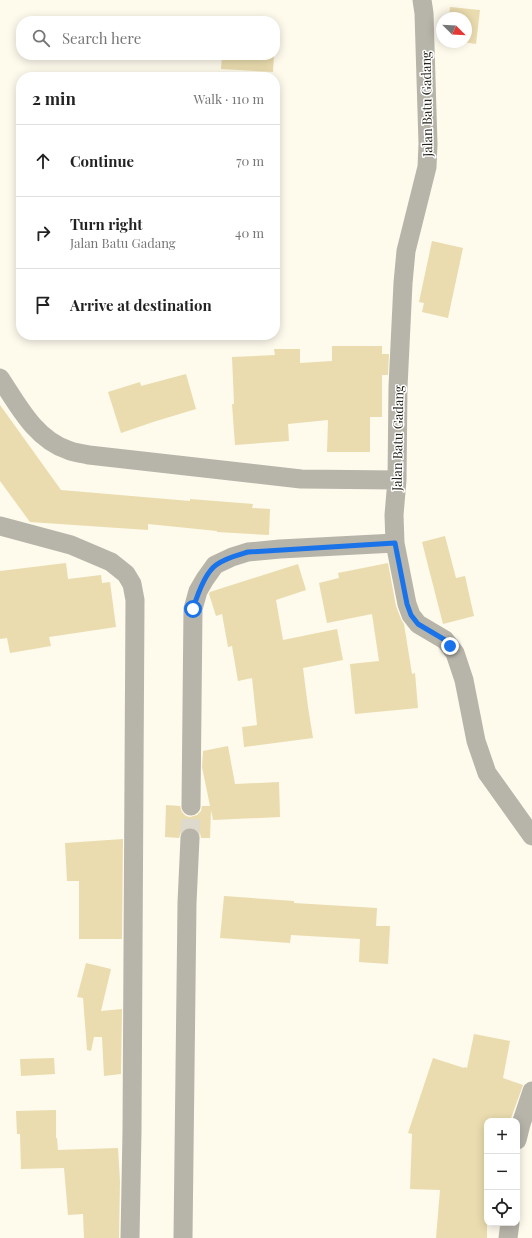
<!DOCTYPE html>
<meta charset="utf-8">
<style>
body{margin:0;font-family:"Playfair Display",serif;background:#f2f2f2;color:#222}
.controls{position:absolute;right:12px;bottom:12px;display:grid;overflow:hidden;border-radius:8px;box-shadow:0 2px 10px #0003}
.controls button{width:36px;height:36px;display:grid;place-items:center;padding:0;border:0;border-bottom:1px solid #e0e0e0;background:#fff;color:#222;font:20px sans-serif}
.compass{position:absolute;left:436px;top:12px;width:36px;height:36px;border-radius:50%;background:#fff;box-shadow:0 2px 10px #0003;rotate:114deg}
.stop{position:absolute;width:12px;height:12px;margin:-9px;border:3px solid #1a73e8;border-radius:50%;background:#fff}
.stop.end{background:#1a73e8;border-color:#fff;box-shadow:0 1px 4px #0008}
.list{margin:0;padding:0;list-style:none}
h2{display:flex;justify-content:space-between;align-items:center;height:52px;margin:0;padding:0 16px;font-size:17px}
h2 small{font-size:13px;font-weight:400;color:#767676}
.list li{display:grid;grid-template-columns:26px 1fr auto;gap:12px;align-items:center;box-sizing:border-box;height:72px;padding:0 16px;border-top:1px solid #e0e0e0}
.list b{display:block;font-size:15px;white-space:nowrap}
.list p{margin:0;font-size:13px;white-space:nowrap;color:#767676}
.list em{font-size:13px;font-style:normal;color:#767676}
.icon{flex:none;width:22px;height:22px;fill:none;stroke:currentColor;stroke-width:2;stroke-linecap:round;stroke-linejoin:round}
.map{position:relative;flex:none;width:532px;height:1238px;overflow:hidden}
.search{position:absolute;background:#fff;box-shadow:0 2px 10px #0003;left:16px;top:16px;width:264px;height:44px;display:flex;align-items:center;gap:10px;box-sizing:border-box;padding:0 14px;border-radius:16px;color:#767676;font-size:15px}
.panel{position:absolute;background:#fff;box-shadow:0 2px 10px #0003;left:16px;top:72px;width:264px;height:268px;border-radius:16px}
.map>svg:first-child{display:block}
.building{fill:#eadcae}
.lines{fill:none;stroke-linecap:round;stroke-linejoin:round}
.street-tunnel{stroke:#ddd9cc;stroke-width:19;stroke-dasharray:19 10;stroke-linecap:butt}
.street{stroke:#b7b4aa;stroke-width:19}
.route{stroke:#1a73e8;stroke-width:5}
.labels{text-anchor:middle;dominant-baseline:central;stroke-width:3;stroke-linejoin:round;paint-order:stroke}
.street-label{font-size:13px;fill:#232118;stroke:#fff}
</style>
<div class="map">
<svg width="532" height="1238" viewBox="0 0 532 1238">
<rect width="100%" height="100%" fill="#fefaec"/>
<!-- building -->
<path class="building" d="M 450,7 L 480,10 L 476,44 L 463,42 L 466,42 L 466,18 L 449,18 Z
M 222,55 L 274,55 L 273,72 L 221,69 Z
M 432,241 L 463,248 L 448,318 L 422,312 L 424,303 L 419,302 Z
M 332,346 L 382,346 L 382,354 L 389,354 L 388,375 L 382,375 L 382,417 L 370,417 L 370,452 L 327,452 L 328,420 L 288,424 L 289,441 L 235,445 L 232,404 L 234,404 L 232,357 L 275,355 L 274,349 L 300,349 L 300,363 L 332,361 Z
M 186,374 L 196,409 L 153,422 L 121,433 L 108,392 L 140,382 L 141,386 Z
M 0,405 L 61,490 L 190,501 L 190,499 L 253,504 L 252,508 L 270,509 L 269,535 L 217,532 L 217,531 L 207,530 L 148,524 L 148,530 L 30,522 L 0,481 Z
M 445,536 L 456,578 L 465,576 L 474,616 L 443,624 L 422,542 Z
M 66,563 L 68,579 L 101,575 L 102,583 L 110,582 L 116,627 L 49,637 L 51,646 L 10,653 L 7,638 L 0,639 L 0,571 Z
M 388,563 L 396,606 L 401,619 L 404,624 L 412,674 L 415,673 L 418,708 L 355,714 L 350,664 L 379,661 L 372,614 L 327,623 L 319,583 L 339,578 L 338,573 Z
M 298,564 L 306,590 L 276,600 L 283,640 L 337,629 L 343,660 L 303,668 L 308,707 L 313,738 L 244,747 L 242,727 L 257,725 L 252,678 L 238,681 L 232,646 L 228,647 L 222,614 L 216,616 L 209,594 L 210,592 Z
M 228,746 L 235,784 L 279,782 L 280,817 L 213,820 L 211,810 L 210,838 L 201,838 L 200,833 L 196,829 L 190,827 L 185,828 L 181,832 L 179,838 L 165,837 L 166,805 L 180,806 L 182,812 L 186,816 L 190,817 L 197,815 L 201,811 L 202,806 L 210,806 L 202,767 L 203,751 Z
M 123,839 L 122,939 L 79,939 L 79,881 L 67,881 L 65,843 Z
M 224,896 L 294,901 L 294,903 L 377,908 L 376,926 L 390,926 L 388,964 L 359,962 L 360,939 L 291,935 L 290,943 L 220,938 Z
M 86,963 L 111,969 L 101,1011 L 122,1009 L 121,1074 L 104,1076 L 102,1037 L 94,1037 L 91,1051 L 87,1050 L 83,998 L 77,997 Z
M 474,1034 L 510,1041 L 503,1078 L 523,1085 L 510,1121 L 487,1121 L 487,1238 L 436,1238 L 440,1190 L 410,1189 L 412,1134 L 408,1133 L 433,1058 L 464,1068 L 465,1067 L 467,1068 Z
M 54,1058 L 55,1074 L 21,1076 L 20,1059 Z
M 56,1110 L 56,1138 L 57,1138 L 58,1150 L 118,1148 L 120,1181 L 119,1238 L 84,1238 L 83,1214 L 68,1215 L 64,1168 L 21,1169 L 20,1134 L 17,1134 L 16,1111 Z"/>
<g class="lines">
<!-- street-tunnel -->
<path class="street-tunnel" d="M 190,838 L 191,806"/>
<!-- street -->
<path class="street" d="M 422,0 L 424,13 L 428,144 L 427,167 L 406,251 L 403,283 L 398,387 L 397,480 L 394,515 L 395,543 L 407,604 L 411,615 L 418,624 L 445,640 L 455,653 L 464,680 L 476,741 L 487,773 L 532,836
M 0,378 C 18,405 35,439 68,450 C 74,453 82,453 89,455 L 301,479 L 397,480
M 0,526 L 71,545 L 111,562 L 126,574 L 132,584 L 135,600 L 132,1131 L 130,1238
M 191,806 L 193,609 L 198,591 L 205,579 L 215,565 L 232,557 L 248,552 L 280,549 L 395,543
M 517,1140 L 521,1124 L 532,1091
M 183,1238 L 187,903 L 190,838
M 508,1238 L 510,1223"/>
</g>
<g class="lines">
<!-- route -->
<path class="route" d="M 193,609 C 197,596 205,573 216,565 C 225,558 238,555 248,552 L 395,543 L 407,604 L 411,615 L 418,624 L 445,640 L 450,646"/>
</g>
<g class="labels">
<!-- street labels -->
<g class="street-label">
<text transform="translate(426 104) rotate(-91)">Jalan Batu Gadang</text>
<text transform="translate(397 438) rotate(-89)">Jalan Batu Gadang</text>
</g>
</g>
</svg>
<div class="controls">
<button>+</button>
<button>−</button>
<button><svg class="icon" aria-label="locate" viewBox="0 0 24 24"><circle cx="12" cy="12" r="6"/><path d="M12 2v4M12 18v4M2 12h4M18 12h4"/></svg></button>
</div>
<svg class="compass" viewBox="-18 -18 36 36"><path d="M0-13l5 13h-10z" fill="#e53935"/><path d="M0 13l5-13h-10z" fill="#767676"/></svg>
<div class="stop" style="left:193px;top:609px"></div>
<div class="stop end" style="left:450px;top:646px"></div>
<div class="search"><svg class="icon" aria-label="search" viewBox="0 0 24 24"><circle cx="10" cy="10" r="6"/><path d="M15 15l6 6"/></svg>Search here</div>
<section class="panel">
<h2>2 min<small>Walk · 110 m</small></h2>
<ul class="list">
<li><svg class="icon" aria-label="ahead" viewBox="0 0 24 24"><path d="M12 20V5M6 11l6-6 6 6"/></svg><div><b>Continue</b></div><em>70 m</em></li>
<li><svg class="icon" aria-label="right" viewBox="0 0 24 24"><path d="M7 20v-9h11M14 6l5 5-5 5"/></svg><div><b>Turn right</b><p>Jalan Batu Gadang</p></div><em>40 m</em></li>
<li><svg class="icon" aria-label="arrive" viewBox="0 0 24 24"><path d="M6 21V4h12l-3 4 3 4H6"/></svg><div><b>Arrive at destination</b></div></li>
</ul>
</section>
</div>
